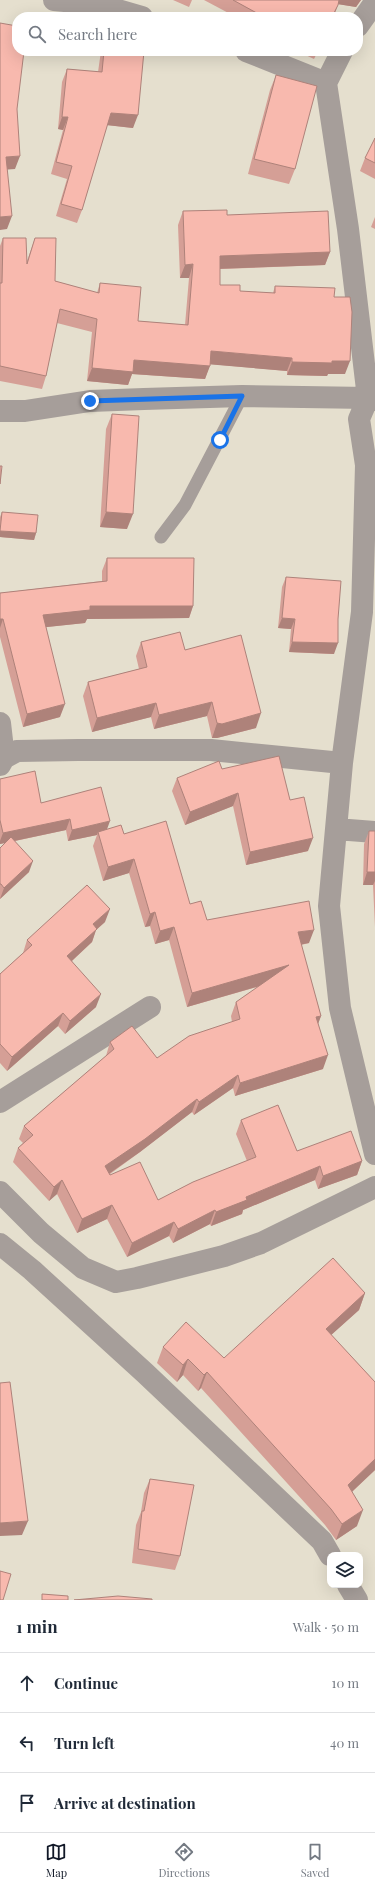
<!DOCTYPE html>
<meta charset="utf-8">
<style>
body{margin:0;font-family:"Playfair Display",serif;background:#f6f6f7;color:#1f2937}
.controls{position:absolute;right:12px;bottom:12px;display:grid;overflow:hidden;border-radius:8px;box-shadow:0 4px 16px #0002}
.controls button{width:36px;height:36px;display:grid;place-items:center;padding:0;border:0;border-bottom:1px solid #e0e1e3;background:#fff;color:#1f2937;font:20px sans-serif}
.stop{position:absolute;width:12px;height:12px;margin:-9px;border:3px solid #1a73e8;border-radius:50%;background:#fff}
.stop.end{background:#1a73e8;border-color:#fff;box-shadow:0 1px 4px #0008}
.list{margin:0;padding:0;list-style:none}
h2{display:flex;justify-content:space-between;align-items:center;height:52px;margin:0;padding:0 16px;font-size:17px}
h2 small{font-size:13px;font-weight:400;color:#747a83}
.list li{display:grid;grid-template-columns:26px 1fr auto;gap:12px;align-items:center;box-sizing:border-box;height:60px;padding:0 16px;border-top:1px solid #e0e1e3}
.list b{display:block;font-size:15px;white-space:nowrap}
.list em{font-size:13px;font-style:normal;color:#747a83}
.icon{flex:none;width:22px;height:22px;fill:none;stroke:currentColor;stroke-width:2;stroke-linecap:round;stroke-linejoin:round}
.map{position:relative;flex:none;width:375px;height:1600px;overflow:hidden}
.search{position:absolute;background:#fff;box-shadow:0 4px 16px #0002;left:12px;right:12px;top:12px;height:44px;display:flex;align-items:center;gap:10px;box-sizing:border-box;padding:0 14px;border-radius:16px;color:#747a83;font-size:15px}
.sheet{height:232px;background:#fff}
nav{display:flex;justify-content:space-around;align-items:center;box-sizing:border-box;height:56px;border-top:1px solid #e0e1e3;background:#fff;font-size:11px;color:#747a83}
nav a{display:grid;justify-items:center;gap:2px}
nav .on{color:#111827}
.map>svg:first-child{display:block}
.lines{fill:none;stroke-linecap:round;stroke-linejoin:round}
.lane{stroke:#a69e9a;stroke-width:13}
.street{stroke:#a69e9a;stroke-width:22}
.wall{fill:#d59f96}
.shaded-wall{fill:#ae827a}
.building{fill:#f8b9ae;stroke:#ae827a}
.route{stroke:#1a73e8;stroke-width:5}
</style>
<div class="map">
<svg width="375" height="1600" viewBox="0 0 375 1600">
<rect width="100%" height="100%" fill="#e5dfce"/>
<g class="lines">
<!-- lane -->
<path class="lane" d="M 161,537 L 185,505 L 242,396"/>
<!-- street -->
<path class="street" d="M 54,0 L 97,4 L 142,17
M 358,26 L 375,2
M 246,51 L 326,83
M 342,51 L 326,83 L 348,229 L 368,398 L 359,419 L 366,465 L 362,612 L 342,763 L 329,906 L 340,1008 L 375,1154
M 0,411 L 25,411 L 90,401 L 144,399 L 242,396 L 368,398 L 375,400
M 0,723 L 4,758
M 0,765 L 4,758 L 17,751 L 78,750 L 211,750 L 342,763
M 336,829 L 375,832
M 0,1102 L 150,1007
M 0,1192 L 41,1233 L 83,1268 L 116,1282 L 137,1278 L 224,1256 L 261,1243 L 375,1187
M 0,1244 L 32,1270 L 145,1373 L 322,1541 L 330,1555
M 348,1585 L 357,1600"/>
</g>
<!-- wall -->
<path class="wall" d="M 173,0 L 192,0 L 189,7 Z
M 204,0 L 361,0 L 356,7 L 338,4 L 334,17 L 236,17 Z
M 101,51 L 144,51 L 133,128 L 107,125 L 82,210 L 77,223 L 56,216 L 67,179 L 51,174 L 63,130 L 58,129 L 62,82 L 67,69 L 98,72 Z
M 297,51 L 318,51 L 314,59 Z
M 276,75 L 295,169 L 289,184 L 248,174 L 270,90 Z
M 375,138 L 375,179 L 360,171 L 365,158 Z
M 183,211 L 227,215 L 330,252 L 325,265 L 220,269 L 220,285 L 240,291 L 273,293 L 275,286 L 334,297 L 345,374 L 328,374 L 327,376 L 287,375 L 287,371 L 210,364 L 205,379 L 132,374 L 128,385 L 87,381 L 92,332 L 57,323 L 46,376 L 42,389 L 0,381 L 0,246 L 3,238 L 27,261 L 35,238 L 55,281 L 97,293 L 100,283 L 138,321 L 185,325 L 189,278 L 180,278 L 178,225 Z
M 375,217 L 375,229 L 371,227 Z
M 112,414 L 127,529 L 100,527 L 106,429 Z
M 2,512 L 36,533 L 34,540 L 0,537 L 0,517 Z
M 107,558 L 193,606 L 189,618 L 87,619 L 85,623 L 46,627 L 60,717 L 23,727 L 0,637 L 0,593 L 102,581 L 102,571 Z
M 286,577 L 334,654 L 289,652 L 291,629 L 278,628 L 282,587 Z
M 141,642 L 185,650 L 256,728 L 217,738 L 212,738 L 207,716 L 154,729 L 151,717 L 92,732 L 83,696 L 88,682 L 139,669 L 136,656 Z
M 222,769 L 290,800 L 308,851 L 246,865 L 233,806 L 185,825 L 172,791 L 177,778 Z
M 0,779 L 41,803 L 107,830 L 124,834 L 190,904 L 207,920 L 309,943 L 301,945 L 321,1016 L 318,1024 L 323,1069 L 235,1096 L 233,1088 L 194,1115 L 192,1112 L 140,1152 L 110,1174 L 110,1175 L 158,1200 L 247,1161 L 236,1134 L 241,1120 L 297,1151 L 362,1161 L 357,1175 L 318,1189 L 315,1180 L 243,1210 L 242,1214 L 211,1226 L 210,1224 L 173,1243 L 169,1236 L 127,1257 L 107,1219 L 77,1233 L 57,1194 L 49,1201 L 13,1162 L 18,1148 L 23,1143 L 19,1139 L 24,1126 L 106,1056 L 110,1042 L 157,1058 L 232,1022 L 231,1016 L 236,1002 L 260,986 L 187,1007 L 169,940 L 155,944 L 150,926 L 145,927 L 129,873 L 103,881 L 93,846 L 97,835 L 68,841 L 66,830 L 15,841 L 29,872 L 0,899 L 0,848 L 5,843 L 0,844 Z
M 369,831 L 375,831 L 375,927 L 373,885 L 363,885 L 364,844 Z
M 105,922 L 96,930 L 92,942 L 72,961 L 96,1007 L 65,1034 L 58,1026 L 7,1071 L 0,1063 L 0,974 L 23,953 L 27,940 Z
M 365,1293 L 359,1310 L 331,1335 L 375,1382 L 375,1470 L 352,1492 L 357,1526 L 336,1540 L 325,1525 L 201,1388 L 198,1391 L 183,1375 L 177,1382 L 157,1363 L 163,1347 L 224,1358 Z
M 150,1479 L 180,1556 L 175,1570 L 132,1563 L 136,1525 L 141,1512 L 144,1493 Z"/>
<!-- shaded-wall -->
<path class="shaded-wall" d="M 338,0 L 361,0 L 356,7 L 337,4 Z
M 111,113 L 138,115 L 133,128 L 106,125 Z
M 62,117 L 68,117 L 63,130 L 58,129 Z
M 20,156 L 15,169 L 1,170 L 6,157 Z
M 12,216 L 7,229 L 0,230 L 0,217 Z
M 330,252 L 325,265 L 215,269 L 220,256 Z
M 193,264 L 189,278 L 180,278 L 185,265 Z
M 211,351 L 292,358 L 287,371 L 206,364 Z
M 134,360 L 210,366 L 205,379 L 132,374 L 128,385 L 87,381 L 92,368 Z
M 332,361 L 350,361 L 345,374 L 328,374 L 327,376 L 287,375 L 292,362 Z
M 106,512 L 133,514 L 127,529 L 100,527 Z
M 0,531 L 36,533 L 34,540 L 0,537 Z
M 90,606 L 193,606 L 189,618 L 87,619 L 85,623 L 38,628 L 43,615 Z
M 282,618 L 295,619 L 291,629 L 278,628 Z
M 0,619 L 3,619 L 0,628 Z
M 292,642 L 338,643 L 334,654 L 289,652 Z
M 212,702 L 207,716 L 154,729 L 159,715 Z
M 156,703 L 151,717 L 92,732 L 97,718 Z
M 65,704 L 60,717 L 23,727 L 27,714 Z
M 261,713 L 256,728 L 217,738 L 212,738 L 217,723 Z
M 238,793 L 233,806 L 185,825 L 190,812 Z
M 70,819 L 66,830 L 0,844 L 0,841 L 3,833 Z
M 110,821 L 106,832 L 98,832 L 97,835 L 68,841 L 72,830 Z
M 313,838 L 308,851 L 246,865 L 250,852 Z
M 134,859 L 129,873 L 103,881 L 108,867 Z
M 33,861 L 29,872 L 0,899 L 4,888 Z
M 367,872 L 375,872 L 375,881 L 373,885 L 363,885 Z
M 110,909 L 105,922 L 96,930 L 92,942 L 62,970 L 67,956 L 93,924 Z
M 155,912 L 150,926 L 145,927 L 150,914 Z
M 174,927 L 169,940 L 155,944 L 160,931 Z
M 314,930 L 309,943 L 293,946 L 298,932 Z
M 289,965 L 284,979 L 187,1007 L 192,993 Z
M 101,994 L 96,1007 L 65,1034 L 70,1021 Z
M 63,1013 L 58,1026 L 7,1071 L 12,1057 Z
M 321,1016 L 316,1029 L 316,1017 Z
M 328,1055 L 323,1069 L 235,1096 L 240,1083 Z
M 238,1075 L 233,1088 L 194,1115 L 199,1102 Z
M 197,1099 L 192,1112 L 140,1152 L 100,1180 L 105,1166 Z
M 362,1161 L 357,1175 L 318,1189 L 323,1176 Z
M 320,1166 L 315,1180 L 243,1210 L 242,1214 L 211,1226 L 216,1212 L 246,1197 Z
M 62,1180 L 57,1194 L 49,1201 L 54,1187 Z
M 112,1205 L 107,1219 L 77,1233 L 82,1219 Z
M 215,1210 L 210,1224 L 173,1243 L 178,1229 Z
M 174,1222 L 169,1236 L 127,1257 L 132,1243 Z
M 365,1293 L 359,1310 L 320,1345 L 326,1329 Z
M 188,1359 L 183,1375 L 177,1382 L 183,1365 Z
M 207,1372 L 201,1388 L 198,1391 L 204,1375 Z
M 375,1459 L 375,1470 L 342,1501 L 348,1485 Z
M 363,1510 L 357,1526 L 336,1540 L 342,1524 Z
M 28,1521 L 22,1535 L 0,1536 L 0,1523 Z"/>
<!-- building -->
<path class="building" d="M 233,0 L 339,0 L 338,5 L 332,17 L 264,17 Z
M 0,23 L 17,26 L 17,51 L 24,51 L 17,109 L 20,156 L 6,157 L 12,216 L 0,217 Z
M 104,51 L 144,51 L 138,115 L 111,113 L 82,210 L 61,204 L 72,166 L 56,162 L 68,117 L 62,117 L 67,69 L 102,72 Z
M 276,75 L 317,86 L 295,169 L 254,159 Z
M 375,138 L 375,163 L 365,158 Z
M 227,210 L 227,215 L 328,211 L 330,252 L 220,256 L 220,285 L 240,285 L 240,291 L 275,293 L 275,286 L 335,288 L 334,297 L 350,297 L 352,312 L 350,361 L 332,361 L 332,363 L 292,362 L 292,358 L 211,351 L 210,366 L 134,360 L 133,372 L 92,368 L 97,319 L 60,309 L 46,376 L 0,366 L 0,283 L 2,283 L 3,238 L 26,238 L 27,264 L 35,238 L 56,238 L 55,281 L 99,293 L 100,283 L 141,287 L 138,321 L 188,325 L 193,264 L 185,265 L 183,211 Z
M 112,414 L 139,416 L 133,514 L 106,512 Z
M 0,466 L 2,466 L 0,484 Z
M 2,512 L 38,515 L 36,533 L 0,531 Z
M 107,558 L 194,558 L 193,606 L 90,606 L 90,610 L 43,615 L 65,704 L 27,714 L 3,619 L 0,619 L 0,593 L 107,581 Z
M 286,577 L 341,581 L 338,619 L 338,643 L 292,642 L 295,619 L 282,618 Z
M 180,632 L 185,650 L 241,635 L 261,713 L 222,724 L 217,723 L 212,702 L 159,715 L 156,703 L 97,718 L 88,682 L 147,667 L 141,642 Z
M 279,756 L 290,800 L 304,797 L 313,838 L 250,852 L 238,793 L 190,812 L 177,778 L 219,761 L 222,769 Z
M 35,771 L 41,803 L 101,787 L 110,821 L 72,830 L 70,819 L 3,833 L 0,820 L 0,779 Z
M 166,821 L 190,904 L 201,901 L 207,920 L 309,901 L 314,930 L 298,932 L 321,1016 L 316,1017 L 328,1055 L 240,1083 L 238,1075 L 199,1102 L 197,1099 L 145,1139 L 105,1166 L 110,1175 L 140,1162 L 158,1200 L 193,1182 L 256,1157 L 241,1120 L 278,1105 L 297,1151 L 351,1131 L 362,1161 L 323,1176 L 320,1166 L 246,1197 L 247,1200 L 216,1212 L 215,1210 L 178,1229 L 174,1222 L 132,1243 L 112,1205 L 82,1219 L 62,1180 L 54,1187 L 18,1148 L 33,1135 L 24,1126 L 114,1049 L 110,1042 L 132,1026 L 157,1058 L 189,1036 L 240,1019 L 236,1002 L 289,965 L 192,993 L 174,927 L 160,931 L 155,912 L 150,914 L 134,859 L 108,867 L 98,832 L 121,825 L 124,834 Z
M 369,831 L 375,831 L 375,872 L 367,872 Z
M 11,837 L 33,861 L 4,888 L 1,884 L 0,884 L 0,848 Z
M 87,885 L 110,909 L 93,924 L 97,929 L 67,956 L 101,994 L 70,1021 L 63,1013 L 12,1057 L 0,1044 L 0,974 L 32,945 L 27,940 Z
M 333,1258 L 365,1293 L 326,1329 L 375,1382 L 375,1459 L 348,1485 L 363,1510 L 342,1524 L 331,1509 L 207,1372 L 204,1375 L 188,1359 L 183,1365 L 163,1347 L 186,1322 L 224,1358 Z
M 10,1382 L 28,1521 L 0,1523 L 0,1383 Z
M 150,1479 L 194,1485 L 180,1556 L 138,1549 L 142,1511 L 144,1511 Z
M 0,1571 L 11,1574 L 3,1600 L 0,1600 Z
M 42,1594 L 68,1596 L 68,1600 L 42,1600 Z
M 118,1596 L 152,1599 L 152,1600 L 74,1600 Z"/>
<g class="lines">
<!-- route -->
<path class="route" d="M 90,401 L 242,396 L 220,440"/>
</g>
</svg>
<div class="controls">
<button><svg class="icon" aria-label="layers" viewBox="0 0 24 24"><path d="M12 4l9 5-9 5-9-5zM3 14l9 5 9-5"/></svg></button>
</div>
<div class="stop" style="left:220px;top:440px"></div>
<div class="stop end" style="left:90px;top:401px"></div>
<div class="search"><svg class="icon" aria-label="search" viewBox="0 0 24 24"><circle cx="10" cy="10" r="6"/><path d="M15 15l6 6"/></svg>Search here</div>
</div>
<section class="sheet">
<h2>1 min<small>Walk · 50 m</small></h2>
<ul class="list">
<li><svg class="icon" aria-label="ahead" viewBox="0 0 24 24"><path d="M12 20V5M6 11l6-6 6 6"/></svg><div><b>Continue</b></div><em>10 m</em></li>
<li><svg class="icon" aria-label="left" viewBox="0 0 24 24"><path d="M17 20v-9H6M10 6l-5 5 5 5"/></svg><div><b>Turn left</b></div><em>40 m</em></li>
<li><svg class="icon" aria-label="arrive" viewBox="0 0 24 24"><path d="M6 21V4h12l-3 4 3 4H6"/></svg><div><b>Arrive at destination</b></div></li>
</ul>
</section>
<nav>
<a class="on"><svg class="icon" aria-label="map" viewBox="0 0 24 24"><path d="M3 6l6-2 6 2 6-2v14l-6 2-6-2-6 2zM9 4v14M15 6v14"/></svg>Map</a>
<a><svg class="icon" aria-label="directions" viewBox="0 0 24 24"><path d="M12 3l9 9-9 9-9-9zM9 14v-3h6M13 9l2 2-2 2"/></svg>Directions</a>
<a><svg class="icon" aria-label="saved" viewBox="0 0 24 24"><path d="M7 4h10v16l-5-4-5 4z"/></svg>Saved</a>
</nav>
